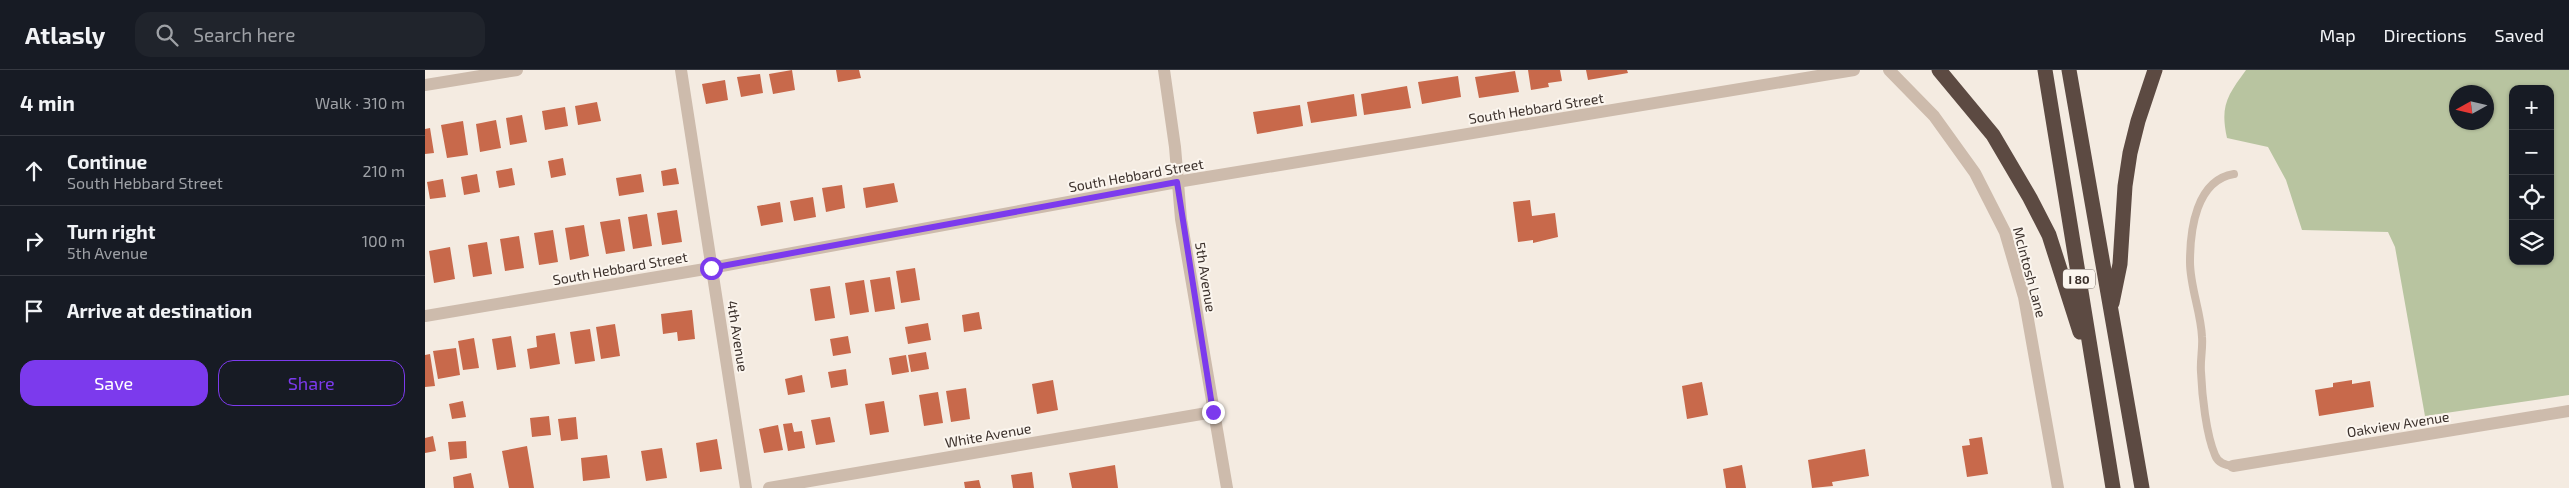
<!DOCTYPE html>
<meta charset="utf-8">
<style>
body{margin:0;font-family:"Exo 2",sans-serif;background:#20242c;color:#f1f3f6}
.controls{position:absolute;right:15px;top:15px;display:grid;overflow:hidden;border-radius:10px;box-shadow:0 1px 4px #0004}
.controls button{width:45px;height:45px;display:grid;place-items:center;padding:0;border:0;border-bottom:1px solid #363941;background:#171b24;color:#f1f3f6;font:25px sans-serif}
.compass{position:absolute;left:2024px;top:15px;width:45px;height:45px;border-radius:50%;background:#171b24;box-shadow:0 1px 4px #0004;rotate:262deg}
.stop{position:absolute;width:15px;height:15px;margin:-11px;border:4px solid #7c3aed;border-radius:50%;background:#fff}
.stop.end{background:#7c3aed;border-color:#fff;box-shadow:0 1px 5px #0008}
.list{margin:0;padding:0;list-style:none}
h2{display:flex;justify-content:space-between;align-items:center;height:65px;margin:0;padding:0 20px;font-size:21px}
h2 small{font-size:16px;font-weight:400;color:#9ea1a6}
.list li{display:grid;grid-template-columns:32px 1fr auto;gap:15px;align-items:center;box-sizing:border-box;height:70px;padding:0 20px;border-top:1px solid #363941}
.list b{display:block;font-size:19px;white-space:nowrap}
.list p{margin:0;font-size:16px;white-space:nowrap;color:#9ea1a6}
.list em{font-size:16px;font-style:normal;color:#9ea1a6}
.actions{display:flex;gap:10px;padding:15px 20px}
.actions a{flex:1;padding:11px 0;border:1px solid #7c3aed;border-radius:15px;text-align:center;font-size:18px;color:#7c3aed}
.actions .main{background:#7c3aed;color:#fff}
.icon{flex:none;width:28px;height:28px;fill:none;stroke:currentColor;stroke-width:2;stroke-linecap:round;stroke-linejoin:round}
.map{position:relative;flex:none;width:2144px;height:418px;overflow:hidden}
header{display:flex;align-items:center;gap:30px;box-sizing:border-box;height:70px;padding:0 25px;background:#171b24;border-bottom:1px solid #363941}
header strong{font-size:24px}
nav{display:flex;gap:28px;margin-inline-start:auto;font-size:18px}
.search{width:350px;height:45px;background:#20242c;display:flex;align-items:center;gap:12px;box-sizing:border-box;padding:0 18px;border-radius:15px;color:#9ea1a6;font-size:19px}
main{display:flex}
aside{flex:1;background:#171b24}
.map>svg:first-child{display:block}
.green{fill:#b8c4a0;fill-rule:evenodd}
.building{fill:#c8694b}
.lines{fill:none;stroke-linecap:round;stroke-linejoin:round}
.service{stroke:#cdbbac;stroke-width:8}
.minor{stroke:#cdbbac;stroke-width:12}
.motorway{stroke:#5c4a42;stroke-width:15}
.route{stroke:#7c3aed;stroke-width:6}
.labels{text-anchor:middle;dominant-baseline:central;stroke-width:4;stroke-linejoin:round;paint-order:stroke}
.shield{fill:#fbf5ee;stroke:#756b66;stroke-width:1}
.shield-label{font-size:12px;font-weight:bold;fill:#3b302b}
.street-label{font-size:14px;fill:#3b302b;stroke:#fbf5ee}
</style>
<header>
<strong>Atlasly</strong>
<div class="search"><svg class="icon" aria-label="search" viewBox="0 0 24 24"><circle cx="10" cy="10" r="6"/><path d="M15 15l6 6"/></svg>Search here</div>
<nav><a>Map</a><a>Directions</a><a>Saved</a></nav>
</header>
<main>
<aside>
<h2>4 min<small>Walk · 310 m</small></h2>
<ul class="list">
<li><svg class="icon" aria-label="ahead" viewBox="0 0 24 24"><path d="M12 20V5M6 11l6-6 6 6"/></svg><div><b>Continue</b><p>South Hebbard Street</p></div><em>210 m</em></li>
<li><svg class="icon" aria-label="right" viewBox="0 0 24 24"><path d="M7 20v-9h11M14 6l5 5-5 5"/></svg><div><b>Turn right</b><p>5th Avenue</p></div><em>100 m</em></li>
<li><svg class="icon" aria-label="arrive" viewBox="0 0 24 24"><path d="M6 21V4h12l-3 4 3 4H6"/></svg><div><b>Arrive at destination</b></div></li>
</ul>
<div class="actions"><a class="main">Save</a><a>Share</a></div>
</aside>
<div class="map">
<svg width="2144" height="418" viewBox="0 0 2144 418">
<rect width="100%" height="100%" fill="#f4ebe1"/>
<!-- green -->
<path class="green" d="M 1821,0 L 2144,0 L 2144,325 L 2000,346 L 1970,177 L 1963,162 L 1877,160 L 1861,110 L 1843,77 L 1802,68 C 1795,36 1802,26 1821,0 ZM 2088,19 L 2125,19 L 2125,191 L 2088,191 ZM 2031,22 L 2062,22 L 2062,52 L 2031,52 Z"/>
<!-- building -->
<path class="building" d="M 367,0 L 370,20 L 348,24 L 344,4 Z
M 411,0 L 434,0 L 436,8 L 413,12 Z
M 1103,0 L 1135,0 L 1137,11 L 1123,13 L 1124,17 L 1106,20 Z
M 1161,0 L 1202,0 L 1203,3 L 1163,10 Z
M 1090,1 L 1094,22 L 1054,28 L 1050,7 Z
M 335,4 L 338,23 L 316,27 L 312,7 Z
M 1033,6 L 1036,27 L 997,34 L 993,12 Z
M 300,10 L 303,30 L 281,34 L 277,14 Z
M 982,16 L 986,38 L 939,45 L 936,24 Z
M 929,24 L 932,46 L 886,53 L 882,32 Z
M 172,32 L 176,51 L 153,55 L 150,36 Z
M 875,35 L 878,56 L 832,64 L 828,42 Z
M 140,37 L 143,56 L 120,60 L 117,41 Z
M 97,45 L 102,72 L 85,75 L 81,48 Z
M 71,50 L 76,78 L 55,82 L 51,54 Z
M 38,51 L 43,85 L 22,88 L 16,55 Z
M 5,58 L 9,83 L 0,84 L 0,59 Z
M 138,88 L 141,105 L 126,108 L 123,91 Z
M 87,98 L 90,115 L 74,118 L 71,101 Z
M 251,98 L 254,114 L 238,116 L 236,101 Z
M 52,104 L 55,122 L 39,125 L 36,107 Z
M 216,104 L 219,122 L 194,126 L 191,108 Z
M 18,109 L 21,127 L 5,129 L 2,112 Z
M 469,113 L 473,132 L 441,138 L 438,118 Z
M 417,115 L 420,138 L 401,142 L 397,118 Z
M 388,127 L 391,147 L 369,151 L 365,131 Z
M 1105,130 L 1107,146 L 1130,143 L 1133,167 L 1108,173 L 1108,170 L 1093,172 L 1088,132 Z
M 355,132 L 358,152 L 336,156 L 332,136 Z
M 252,140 L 257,172 L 237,175 L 232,143 Z
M 222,144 L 227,176 L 208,179 L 203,147 Z
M 195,149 L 200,181 L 181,184 L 175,152 Z
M 159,155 L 164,186 L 145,190 L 140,158 Z
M 128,160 L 133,192 L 114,195 L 109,163 Z
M 94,166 L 99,198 L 80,201 L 75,169 Z
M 62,172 L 67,204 L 48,207 L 43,175 Z
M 25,177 L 30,209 L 9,213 L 4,181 Z
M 490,198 L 495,230 L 476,233 L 471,201 Z
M 465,207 L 470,239 L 450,242 L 445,210 Z
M 439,210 L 444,242 L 425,245 L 420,213 Z
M 405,216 L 410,248 L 390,251 L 385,219 Z
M 267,240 L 270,269 L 253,271 L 252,262 L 238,264 L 236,244 Z
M 554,242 L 557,259 L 539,262 L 537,245 Z
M 503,253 L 506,270 L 483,274 L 480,257 Z
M 190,254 L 195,286 L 176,289 L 171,257 Z
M 165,259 L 170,291 L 150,294 L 145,262 Z
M 130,263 L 135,294 L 105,299 L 102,279 L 112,277 L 111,266 Z
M 86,266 L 91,297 L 72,300 L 67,269 Z
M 423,266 L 426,283 L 408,286 L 405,269 Z
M 49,268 L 54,298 L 38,300 L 33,271 Z
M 31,278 L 35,305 L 13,309 L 8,281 Z
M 501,282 L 504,299 L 486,302 L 483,285 Z
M 5,284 L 10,316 L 0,317 L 0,285 Z
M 481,285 L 484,302 L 467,305 L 464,288 Z
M 421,299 L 423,315 L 406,318 L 403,302 Z
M 377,305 L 380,322 L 363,325 L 360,309 Z
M 628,310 L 633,340 L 612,344 L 607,314 Z
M 1927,310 L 1927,314 L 1945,311 L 1949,337 L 1894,346 L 1890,320 L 1908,317 L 1908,313 Z
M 1277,312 L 1283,345 L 1262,349 L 1257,316 Z
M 541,318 L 545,349 L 526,352 L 521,321 Z
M 513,322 L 518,353 L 499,356 L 494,325 Z
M 38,331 L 41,347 L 27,349 L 24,334 Z
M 459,331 L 464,362 L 445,365 L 440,334 Z
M 124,346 L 126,365 L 107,367 L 105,348 Z
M 151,347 L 153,369 L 136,371 L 133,349 Z
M 405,347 L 410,372 L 391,375 L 386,350 Z
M 367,353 L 369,362 L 377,361 L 380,378 L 363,381 L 358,354 Z
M 353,355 L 358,380 L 339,383 L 334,359 Z
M 8,366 L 11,381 L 0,383 L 0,368 Z
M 1557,367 L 1563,404 L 1542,407 L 1537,376 L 1545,375 L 1544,369 Z
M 292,369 L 297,399 L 275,402 L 271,373 Z
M 41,371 L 42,388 L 25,390 L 23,372 Z
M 102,376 L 109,418 L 84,418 L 77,381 Z
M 237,378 L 242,408 L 221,411 L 216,381 Z
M 1440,379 L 1444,406 L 1407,412 L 1408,416 L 1387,418 L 1383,390 Z
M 182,385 L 185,408 L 158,411 L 156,388 Z
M 690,395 L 693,418 L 647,418 L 644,403 Z
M 1317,395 L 1321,418 L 1301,418 L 1298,399 Z
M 607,402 L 609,418 L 588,418 L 586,405 Z
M 46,403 L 49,418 L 29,418 L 28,407 Z
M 554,410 L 556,418 L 540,418 L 539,412 Z"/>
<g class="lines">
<!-- service -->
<path class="service" d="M 1808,396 C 1800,395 1793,393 1790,385 C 1781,364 1777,325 1776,302 C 1775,290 1778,279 1777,267 C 1776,242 1765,217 1765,192 C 1765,160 1771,110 1809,104"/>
<!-- minor -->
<path class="minor" d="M 256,0 L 321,418
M 739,0 L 750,77 L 756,149 L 802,418
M 1464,0 L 1509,46 L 1550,103 L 1580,162 L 1599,227 L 1633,418
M 0,15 L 92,0
M 0,246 L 286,198 L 752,112 L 1429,0
M 1808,396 L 2144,341
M 344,418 L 788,342"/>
<!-- motorway -->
<path class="motorway" d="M 1514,0 L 1568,65 L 1605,128 L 1624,165 L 1655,262
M 1620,0 L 1688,418
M 1644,0 L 1717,418
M 1687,233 L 1695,194 L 1700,116 L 1705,83 L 1713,51 L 1730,0"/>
</g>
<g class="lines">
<!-- route -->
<path class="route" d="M 286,198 L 752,112 L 788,342"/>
</g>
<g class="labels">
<!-- shield labels -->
<rect class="shield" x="1638" y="199.5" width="32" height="19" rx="4"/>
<g class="shield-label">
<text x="1654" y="209">I 80</text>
</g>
<!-- street labels -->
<g class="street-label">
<text transform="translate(1111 38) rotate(-9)">South Hebbard Street</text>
<text transform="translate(711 105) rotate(-10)">South Hebbard Street</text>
<text transform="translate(195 198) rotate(-10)">South Hebbard Street</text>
<text transform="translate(1605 202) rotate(75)">McIntosh Lane</text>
<text transform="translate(781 207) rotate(81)">5th Avenue</text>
<text transform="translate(313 266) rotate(81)">4th Avenue</text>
<text transform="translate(1973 354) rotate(-9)">Oakview Avenue</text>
<text transform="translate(563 365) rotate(-10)">White Avenue</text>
</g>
</g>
</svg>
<div class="controls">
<button>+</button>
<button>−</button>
<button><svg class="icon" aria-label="locate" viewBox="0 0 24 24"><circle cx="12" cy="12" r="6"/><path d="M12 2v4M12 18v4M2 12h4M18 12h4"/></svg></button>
<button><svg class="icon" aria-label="layers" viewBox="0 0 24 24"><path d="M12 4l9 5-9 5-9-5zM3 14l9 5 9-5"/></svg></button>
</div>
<svg class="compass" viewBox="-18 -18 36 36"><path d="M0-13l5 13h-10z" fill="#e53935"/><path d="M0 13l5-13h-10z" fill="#9ea1a6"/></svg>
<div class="stop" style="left:286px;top:198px"></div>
<div class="stop end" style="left:788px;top:342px"></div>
</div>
</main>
